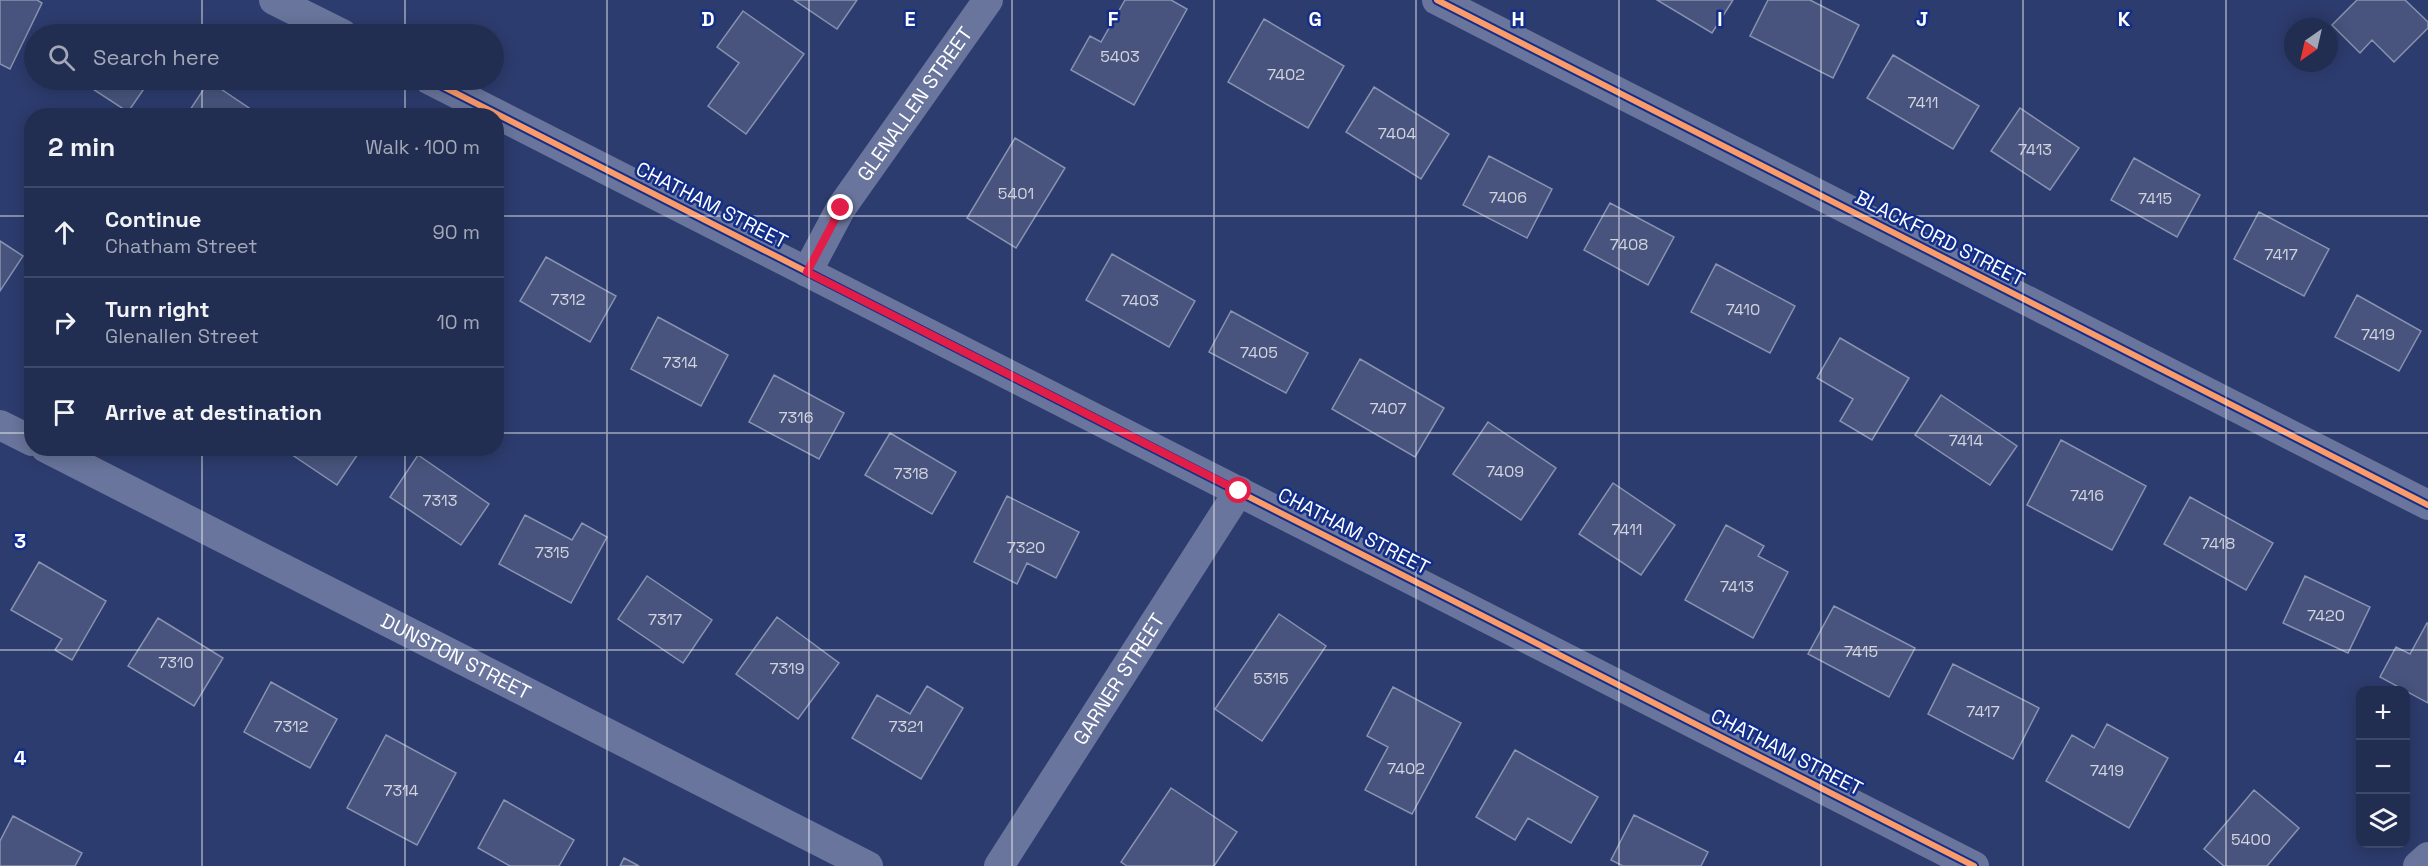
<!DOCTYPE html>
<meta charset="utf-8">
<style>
body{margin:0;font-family:"Space Grotesk",sans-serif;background:#2e395c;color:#f1f3f6}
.controls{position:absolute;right:18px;bottom:18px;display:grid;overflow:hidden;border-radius:12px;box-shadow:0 3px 15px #0003}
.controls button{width:54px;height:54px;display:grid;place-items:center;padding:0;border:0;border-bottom:2px solid #3f4969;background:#222d52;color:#f1f3f6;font:30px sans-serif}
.compass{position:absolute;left:2284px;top:18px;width:54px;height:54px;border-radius:50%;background:#222d52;box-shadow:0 3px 15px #0003;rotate:214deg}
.stop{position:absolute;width:18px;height:18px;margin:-14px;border:4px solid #e11d48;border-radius:50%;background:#fff}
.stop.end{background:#e11d48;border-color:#fff;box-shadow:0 2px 6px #0008}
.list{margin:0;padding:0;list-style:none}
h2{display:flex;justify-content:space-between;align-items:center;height:78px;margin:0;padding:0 24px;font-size:26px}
h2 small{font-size:20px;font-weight:400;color:#a2a8b8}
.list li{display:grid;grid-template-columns:39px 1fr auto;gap:18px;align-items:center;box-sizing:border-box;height:90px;padding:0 24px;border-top:2px solid #3f4969}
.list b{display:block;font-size:22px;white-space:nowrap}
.list p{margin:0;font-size:20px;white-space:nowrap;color:#a2a8b8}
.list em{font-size:20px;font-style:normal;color:#a2a8b8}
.icon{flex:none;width:33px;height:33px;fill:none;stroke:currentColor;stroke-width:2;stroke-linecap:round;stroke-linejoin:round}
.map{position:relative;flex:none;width:2428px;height:866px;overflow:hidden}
.search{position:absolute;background:#222d52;box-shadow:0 3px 15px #0003;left:24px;top:24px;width:480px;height:66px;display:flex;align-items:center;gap:15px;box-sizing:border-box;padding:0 21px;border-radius:33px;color:#a2a8b8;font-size:22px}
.panel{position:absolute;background:#222d52;box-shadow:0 3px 15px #0003;left:24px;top:108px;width:480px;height:348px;border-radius:24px}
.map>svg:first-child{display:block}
.building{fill:#48547d;stroke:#8892b1;stroke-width:1.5}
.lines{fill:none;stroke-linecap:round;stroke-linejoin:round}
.minor{stroke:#69759c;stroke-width:30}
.cycleway-casing{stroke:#122e89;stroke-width:10}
.cycleway{stroke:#fa9b69;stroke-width:6}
.route{stroke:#e11d48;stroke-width:8}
.grid{fill:none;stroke:#fff;stroke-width:1.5;stroke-opacity:0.55}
.labels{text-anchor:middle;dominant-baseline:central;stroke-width:5;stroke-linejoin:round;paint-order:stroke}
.number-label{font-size:16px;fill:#d1d4de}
.street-label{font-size:20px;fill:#fff;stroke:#122e89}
.grid-label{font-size:20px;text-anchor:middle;font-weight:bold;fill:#fff;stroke:#122e89;stroke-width:5;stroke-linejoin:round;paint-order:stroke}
</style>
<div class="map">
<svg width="2428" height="866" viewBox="0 0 2428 866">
<rect width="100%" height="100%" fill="#2d3c6e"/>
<!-- building -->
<path class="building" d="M 0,0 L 37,0 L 42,3 L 10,69 L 0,64 Z
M 794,0 L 857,0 L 837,29 Z
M 1125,0 L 1171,0 L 1187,9 L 1134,105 L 1071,70 L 1090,36 L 1101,42 Z
M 1657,0 L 1733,0 L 1712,33 Z
M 1768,0 L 1810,0 L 1859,25 L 1833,78 L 1750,36 Z
M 2357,0 L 2405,0 L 2428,22 L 2428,28 L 2394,62 L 2372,40 L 2360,53 L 2332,25 Z
M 743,11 L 804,54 L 746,134 L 708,106 L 739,63 L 717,47 Z
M 1264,19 L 1344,66 L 1308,128 L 1228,82 Z
M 91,26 L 103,34 L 85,34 Z
M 1893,55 L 1979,106 L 1953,149 L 1867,98 Z
M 79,80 L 150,80 L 128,112 Z
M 209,81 L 261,116 L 186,116 Z
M 1374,87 L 1449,134 L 1421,179 L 1346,132 Z
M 2020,108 L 2079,148 L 2050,190 L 1991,151 Z
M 1015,138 L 1065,168 L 1016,248 L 967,218 Z
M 1489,156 L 1552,189 L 1527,238 L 1463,205 Z
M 2134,158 L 2200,195 L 2177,237 L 2111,200 Z
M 1610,203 L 1674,237 L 1648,285 L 1584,250 Z
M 2259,212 L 2329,249 L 2304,296 L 2234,259 Z
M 0,241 L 23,256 L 0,291 Z
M 1112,254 L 1195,301 L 1169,347 L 1086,300 Z
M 546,257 L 616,296 L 590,342 L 520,301 Z
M 1716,264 L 1795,306 L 1770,353 L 1691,312 Z
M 2357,295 L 2421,331 L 2399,371 L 2335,337 Z
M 1231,311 L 1308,353 L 1286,393 L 1209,352 Z
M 658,317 L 728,355 L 701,406 L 631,369 Z
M 1840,338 L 1909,378 L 1872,440 L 1840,421 L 1853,399 L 1817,378 Z
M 1360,359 L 1444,408 L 1415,457 L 1332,409 Z
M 774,375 L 844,413 L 819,459 L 749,422 Z
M 1941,395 L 2017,446 L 1990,485 L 1915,435 Z
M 1488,422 L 1556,468 L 1521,520 L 1453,474 Z
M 890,433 L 956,472 L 932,514 L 865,475 Z
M 2061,440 L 2146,486 L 2112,550 L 2027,505 Z
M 282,448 L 362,448 L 337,485 Z
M 418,455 L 489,504 L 461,545 L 390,497 Z
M 1613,483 L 1675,525 L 1641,575 L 1579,534 Z
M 1007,496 L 1079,532 L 1056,578 L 1027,563 L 1017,584 L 974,562 Z
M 2190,497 L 2273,543 L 2246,590 L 2164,544 Z
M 525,515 L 572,540 L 582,523 L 607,537 L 571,603 L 499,564 Z
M 1726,525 L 1764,546 L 1758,556 L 1788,572 L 1753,638 L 1685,600 Z
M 39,562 L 106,601 L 72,660 L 55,650 L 62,639 L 11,610 Z
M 647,576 L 712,620 L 683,663 L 618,619 Z
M 2305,576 L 2370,607 L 2348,653 L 2283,623 Z
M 1834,606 L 1915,648 L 1889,697 L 1808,654 Z
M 1279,614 L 1326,646 L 1262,741 L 1215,709 Z
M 777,617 L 839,663 L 798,719 L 736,674 Z
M 158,618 L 223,658 L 194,706 L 128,666 Z
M 2427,623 L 2428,623 L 2428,703 L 2380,677 L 2396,647 L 2410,654 Z
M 1953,664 L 2039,708 L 2013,759 L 1928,714 Z
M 271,682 L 337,719 L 310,768 L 244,732 Z
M 927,686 L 963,708 L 921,779 L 852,738 L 877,695 L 910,714 Z
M 1393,687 L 1461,723 L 1412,814 L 1365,790 L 1388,747 L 1367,736 Z
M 2107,724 L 2168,758 L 2129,828 L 2046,781 L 2072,735 L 2094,748 Z
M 386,735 L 456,773 L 417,845 L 347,808 Z
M 1515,750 L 1598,797 L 1571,843 L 1528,818 L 1515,840 L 1476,817 Z
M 1171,788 L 1237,832 L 1214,866 L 1127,866 L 1121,862 Z
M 2254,790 L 2299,828 L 2267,866 L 2224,866 L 2204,849 Z
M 504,800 L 574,840 L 559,866 L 510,866 L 478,848 Z
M 1634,815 L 1708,852 L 1701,866 L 1623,866 L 1611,860 Z
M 13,816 L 82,853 L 75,866 L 0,866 L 0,841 Z
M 624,858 L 639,866 L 620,866 Z"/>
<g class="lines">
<!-- minor -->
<g class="minor">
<path d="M 274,0 L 342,34"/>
<path d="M 1437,0 L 2428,505"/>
<path d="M 430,80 L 1974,866"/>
<path id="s1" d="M 807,272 L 841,208 L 988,0"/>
<path d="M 0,425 L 32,441"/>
<path id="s2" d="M 46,448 L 868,866"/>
<path id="s3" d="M 999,866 L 1239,491"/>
<path d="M 2418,866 L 2428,857"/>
</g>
<!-- cycleway casing -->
<g class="cycleway-casing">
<path id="cycleway" d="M 1437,0 L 2428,505
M 430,80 L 1974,866"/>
</g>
<!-- cycleway -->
<use href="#cycleway" class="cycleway"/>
</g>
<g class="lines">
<!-- route -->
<path class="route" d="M 841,208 L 807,272 L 1239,491"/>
</g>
<!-- grid -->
<path class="grid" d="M 202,0 L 202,34M 405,0 L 405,34M 607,0 L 607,866M 809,0 L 809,866M 1012,0 L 1012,866M 1214,0 L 1214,866M 1416,0 L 1416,866M 1619,0 L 1619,866M 1821,0 L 1821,866M 2023,0 L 2023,866M 2226,0 L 2226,866M 202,80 L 202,116M 405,80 L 405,116M 0,216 L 32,216M 496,216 L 2428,216M 0,433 L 32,433M 496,433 L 2428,433M 202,448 L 202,866M 405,448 L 405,866M 0,650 L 2428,650"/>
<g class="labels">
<!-- number labels -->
<g class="number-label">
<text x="1120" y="56">5403</text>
<text x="1286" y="74">7402</text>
<text x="1923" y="102">7411</text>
<text x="1397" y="133">7404</text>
<text x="2035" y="149">7413</text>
<text x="1016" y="193">5401</text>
<text x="1508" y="197">7406</text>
<text x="2155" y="198">7415</text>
<text x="1629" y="244">7408</text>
<text x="2281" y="254">7417</text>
<text x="568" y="299">7312</text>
<text x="1140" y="300">7403</text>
<text x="1743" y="309">7410</text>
<text x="2378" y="334">7419</text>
<text x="1259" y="352">7405</text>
<text x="680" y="362">7314</text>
<text x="1388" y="408">7407</text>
<text x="796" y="417">7316</text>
<text x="1966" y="440">7414</text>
<text x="1505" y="471">7409</text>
<text x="911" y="473">7318</text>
<text x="2087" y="495">7416</text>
<text x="440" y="500">7313</text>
<text x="1627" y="529">7411</text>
<text x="2218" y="543">7418</text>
<text x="1026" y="547">7320</text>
<text x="552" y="552">7315</text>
<text x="1737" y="586">7413</text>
<text x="2326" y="615">7420</text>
<text x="665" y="619">7317</text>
<text x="1861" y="651">7415</text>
<text x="176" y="662">7310</text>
<text x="787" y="668">7319</text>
<text x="1271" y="678">5315</text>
<text x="1983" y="711">7417</text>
<text x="291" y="726">7312</text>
<text x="906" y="726">7321</text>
<text x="1406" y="768">7402</text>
<text x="2107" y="770">7419</text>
<text x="401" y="790">7314</text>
<text x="2251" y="839">5400</text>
</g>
<!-- street labels -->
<g class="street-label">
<text stroke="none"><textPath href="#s1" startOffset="200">GLENALLEN STREET</textPath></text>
<text transform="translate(712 205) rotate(27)">CHATHAM STREET</text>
<text transform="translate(1940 238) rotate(27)">BLACKFORD STREET</text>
<text transform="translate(1354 531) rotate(27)">CHATHAM STREET</text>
<text stroke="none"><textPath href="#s2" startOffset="460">DUNSTON STREET</textPath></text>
<text stroke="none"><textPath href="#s3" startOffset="222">GARNER STREET</textPath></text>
<text transform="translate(1787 752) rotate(27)">CHATHAM STREET</text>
</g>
</g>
<g class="grid-label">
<text x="708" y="26">D</text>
<text x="910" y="26">E</text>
<text x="1113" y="26">F</text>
<text x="1315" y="26">G</text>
<text x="1518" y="26">H</text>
<text x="1720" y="26">I</text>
<text x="1922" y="26">J</text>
<text x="2124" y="26">K</text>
<text x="20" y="548">3</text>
<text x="20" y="765">4</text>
</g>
</svg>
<div class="controls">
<button>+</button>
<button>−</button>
<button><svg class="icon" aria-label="layers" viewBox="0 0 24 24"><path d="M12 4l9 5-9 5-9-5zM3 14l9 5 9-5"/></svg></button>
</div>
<svg class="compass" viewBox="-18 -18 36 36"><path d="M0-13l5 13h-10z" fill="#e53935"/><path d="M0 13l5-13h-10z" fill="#a2a8b8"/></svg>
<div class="stop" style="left:1239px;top:491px"></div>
<div class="stop end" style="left:841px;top:208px"></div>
<div class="search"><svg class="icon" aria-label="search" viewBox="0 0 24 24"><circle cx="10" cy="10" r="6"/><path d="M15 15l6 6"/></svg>Search here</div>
<section class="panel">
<h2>2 min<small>Walk · 100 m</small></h2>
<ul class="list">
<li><svg class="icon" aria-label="ahead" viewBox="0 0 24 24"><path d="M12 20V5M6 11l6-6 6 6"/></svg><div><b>Continue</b><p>Chatham Street</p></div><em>90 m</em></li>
<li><svg class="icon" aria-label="right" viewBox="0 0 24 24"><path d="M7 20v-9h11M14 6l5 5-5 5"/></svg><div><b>Turn right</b><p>Glenallen Street</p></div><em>10 m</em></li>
<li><svg class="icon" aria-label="arrive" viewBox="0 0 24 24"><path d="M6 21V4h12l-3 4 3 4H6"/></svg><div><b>Arrive at destination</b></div></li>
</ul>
</section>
</div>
